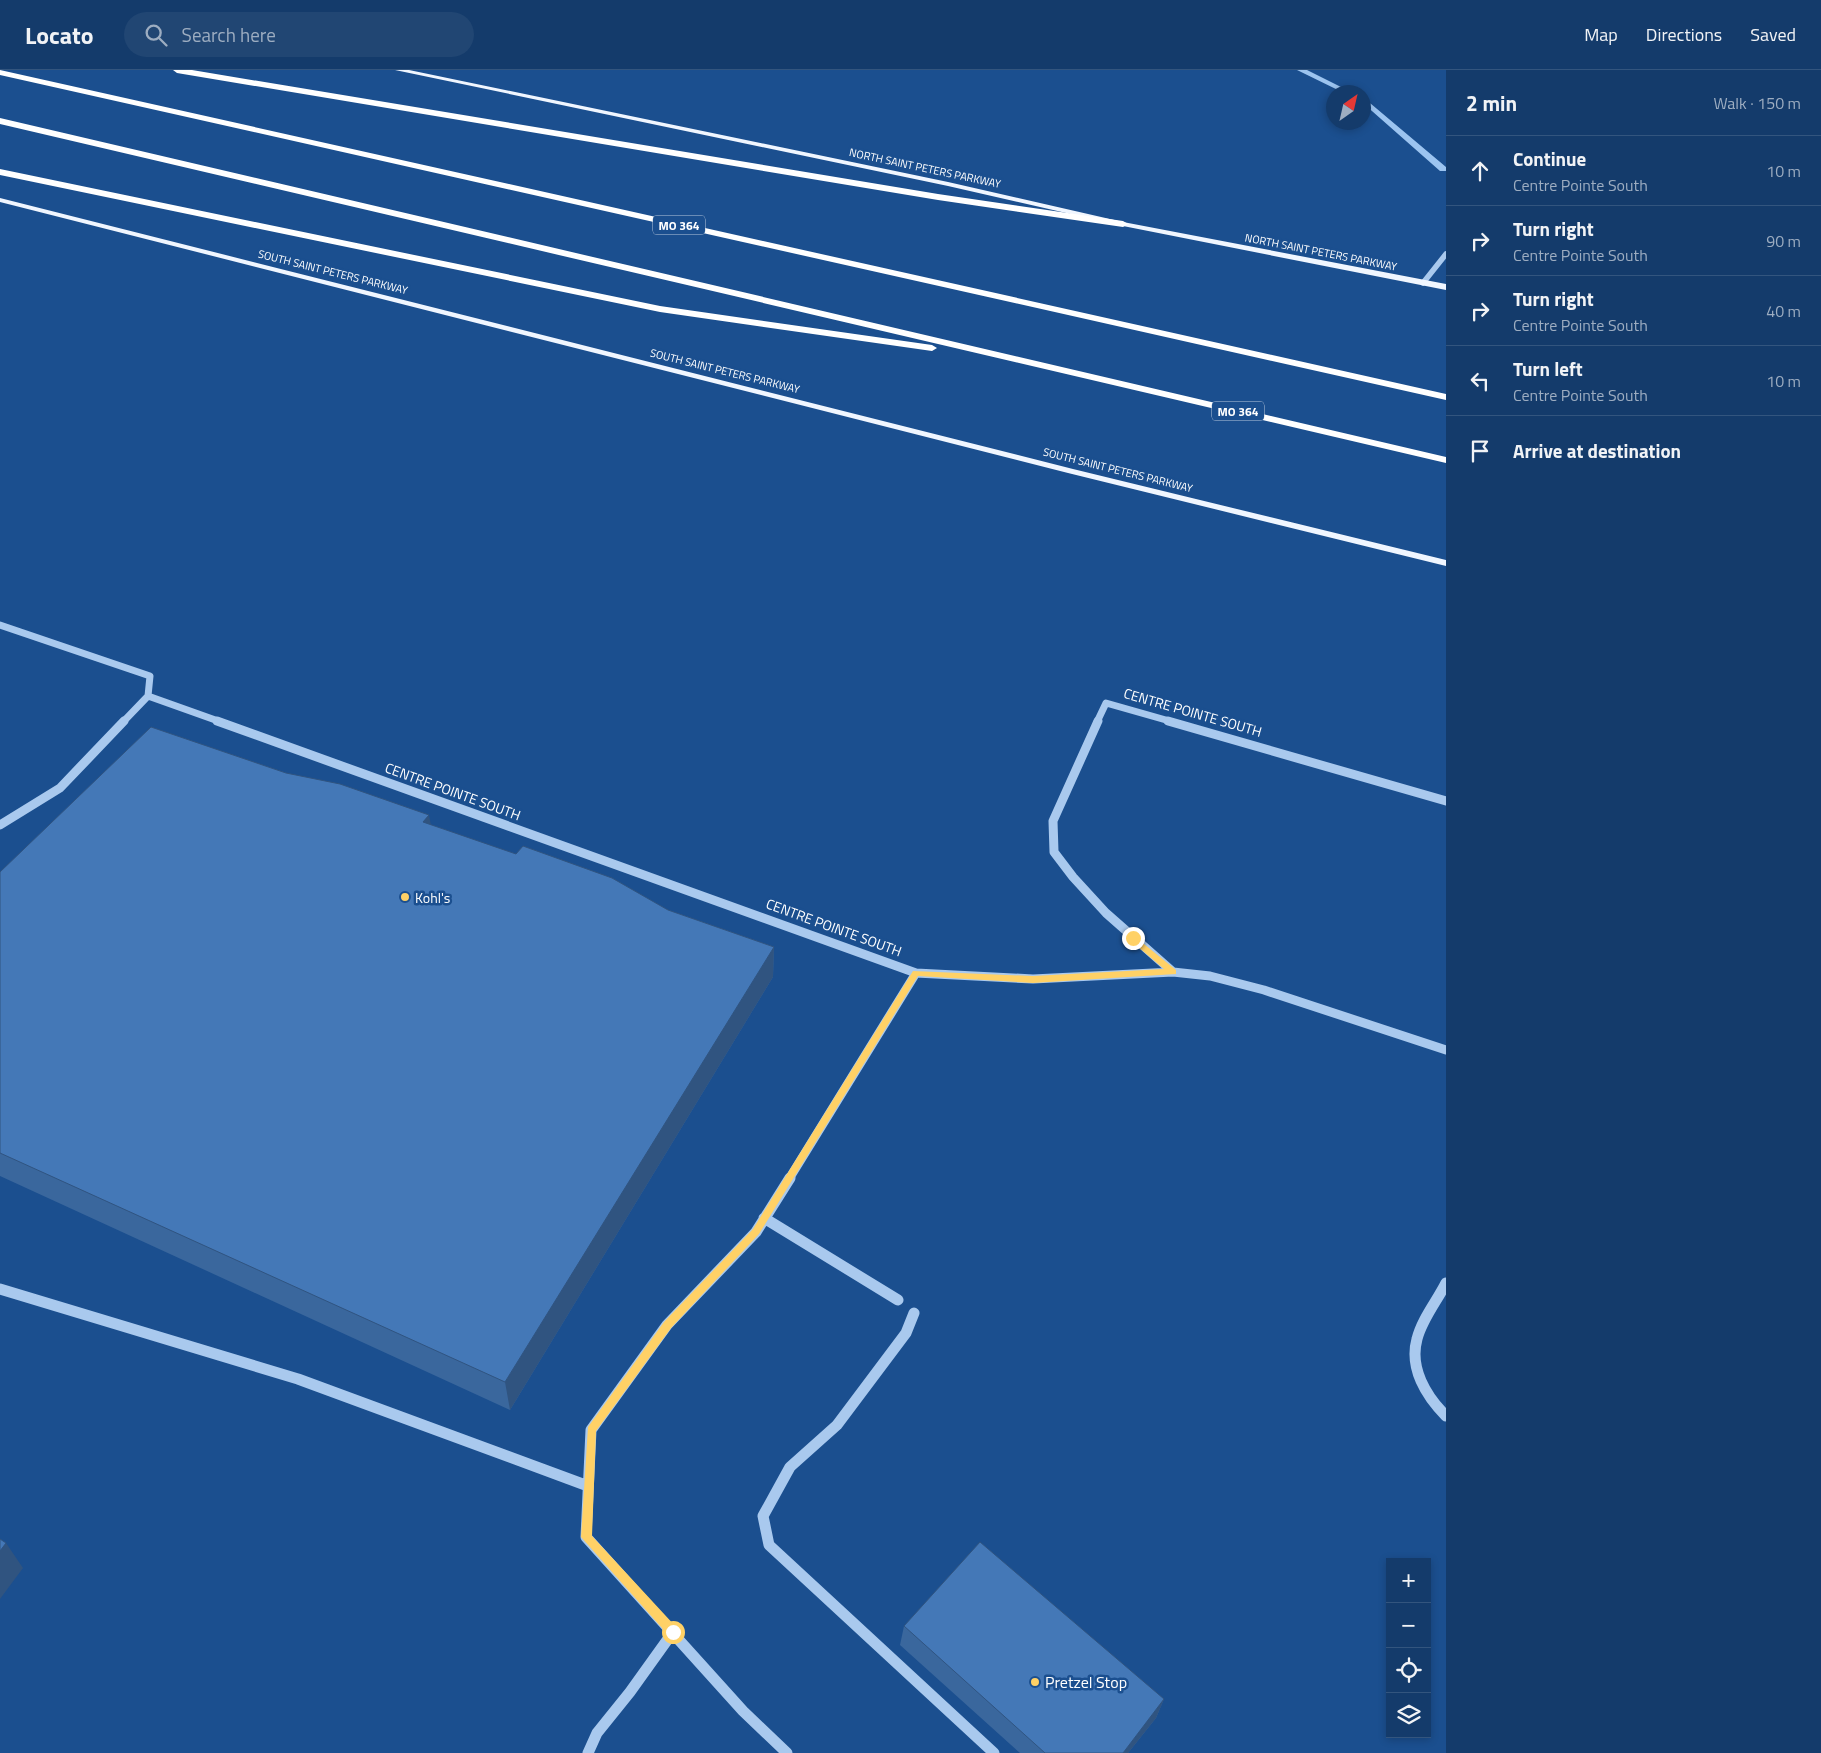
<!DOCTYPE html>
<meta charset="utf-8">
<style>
body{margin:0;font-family:"Titillium Web",sans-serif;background:#214673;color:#f1f3f6}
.controls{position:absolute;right:15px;bottom:15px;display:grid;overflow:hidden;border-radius:0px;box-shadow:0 2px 8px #0003}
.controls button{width:45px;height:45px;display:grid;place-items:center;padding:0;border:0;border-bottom:1px solid #33557e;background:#143b6b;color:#f1f3f6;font:25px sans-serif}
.compass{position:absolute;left:1326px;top:15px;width:45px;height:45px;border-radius:50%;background:#143b6b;box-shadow:0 2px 8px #0003;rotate:34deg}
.stop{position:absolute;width:15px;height:15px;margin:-11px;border:4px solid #ffd166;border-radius:50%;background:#fff}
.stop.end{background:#ffd166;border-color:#fff;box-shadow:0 1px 5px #0008}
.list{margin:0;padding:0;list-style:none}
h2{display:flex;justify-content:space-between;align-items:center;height:65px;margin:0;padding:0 20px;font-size:21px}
h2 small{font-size:16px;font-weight:400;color:#9dadc1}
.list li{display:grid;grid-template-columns:32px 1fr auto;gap:15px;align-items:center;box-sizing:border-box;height:70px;padding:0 20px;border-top:1px solid #33557e}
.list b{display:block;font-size:19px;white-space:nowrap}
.list p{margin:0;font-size:16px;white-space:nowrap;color:#9dadc1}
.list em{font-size:16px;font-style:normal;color:#9dadc1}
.icon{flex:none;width:28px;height:28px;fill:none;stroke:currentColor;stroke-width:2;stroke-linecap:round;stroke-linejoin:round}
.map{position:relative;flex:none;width:1446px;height:1683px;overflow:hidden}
header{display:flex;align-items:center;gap:30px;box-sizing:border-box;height:70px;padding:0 25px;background:#143b6b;border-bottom:1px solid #33557e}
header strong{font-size:24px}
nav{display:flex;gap:28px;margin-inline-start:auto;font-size:18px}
.search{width:350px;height:45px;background:#214673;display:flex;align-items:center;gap:12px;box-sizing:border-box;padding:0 18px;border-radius:28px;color:#9dadc1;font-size:19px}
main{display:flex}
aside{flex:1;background:#143b6b}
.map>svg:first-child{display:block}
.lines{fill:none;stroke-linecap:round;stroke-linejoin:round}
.stream{fill:#9cc4f0;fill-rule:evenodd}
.minor-far3{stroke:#a9c9ee;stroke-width:5.5}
.minor-far2{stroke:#a9c9ee;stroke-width:7}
.minor-far1{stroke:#a9c9ee;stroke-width:9}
.minor{stroke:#a9c9ee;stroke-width:11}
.major{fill:#f0f6ff;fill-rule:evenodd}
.highway{fill:#fff;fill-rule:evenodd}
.wall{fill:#3a679d}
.shaded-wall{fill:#305480}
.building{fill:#4478b7;stroke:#305480}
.route{fill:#ffd166}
.poi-dot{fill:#ffd166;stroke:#1b4f8f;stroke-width:2}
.labels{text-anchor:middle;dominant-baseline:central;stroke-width:5;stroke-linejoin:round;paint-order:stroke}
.far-street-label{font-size:11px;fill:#fff;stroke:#1b4f8f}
.shield{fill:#1b4f8f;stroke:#bbcadd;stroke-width:1}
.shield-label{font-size:12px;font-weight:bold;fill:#fff}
.street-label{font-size:14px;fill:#fff;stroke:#1b4f8f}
.poi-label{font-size:14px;fill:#fff;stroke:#1b4f8f;text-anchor:start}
.near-poi-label{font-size:16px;fill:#fff;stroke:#1b4f8f;text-anchor:start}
</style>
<header>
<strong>Locato</strong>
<div class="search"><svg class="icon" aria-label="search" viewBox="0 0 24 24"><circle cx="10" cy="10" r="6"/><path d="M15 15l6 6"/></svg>Search here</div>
<nav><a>Map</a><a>Directions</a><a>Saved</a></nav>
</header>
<main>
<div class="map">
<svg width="1446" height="1683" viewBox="0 0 1446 1683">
<rect width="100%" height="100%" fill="#1b4f8f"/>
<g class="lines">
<!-- stream -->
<path class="stream" d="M 1297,0 L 1307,0 L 1351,22 L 1342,22 Z
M 1364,28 L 1446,97 L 1446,101 L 1440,101 L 1364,34 Z"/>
<!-- minor-far3 -->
<path class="minor-far3" d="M 1423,213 L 1446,184"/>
<!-- minor-far2 -->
<path class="minor-far2" d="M 0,555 L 150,606 L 148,626 L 221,652
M 123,652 L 148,626
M 1097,652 L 1106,633 L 1173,652"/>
<!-- minor-far1 -->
<path class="minor-far1" d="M 217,651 L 916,903
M 1098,651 L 1053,751 L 1054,782 L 1073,807 L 1106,843 L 1173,902
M 1168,651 L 1446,731
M 0,755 L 60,718 L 124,651
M 789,1109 L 916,903 L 1033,909 L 1173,902 L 1210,906 L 1264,920 L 1446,980"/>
<!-- minor -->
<path class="minor" d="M 764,1148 L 898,1230
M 1446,1213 C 1437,1231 1422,1249 1417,1269 C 1409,1298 1426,1326 1446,1346
M 0,1219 L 298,1309 L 588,1416
M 914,1243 L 906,1263 L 837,1355 L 790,1397 L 763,1446 L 769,1475 L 994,1683
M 588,1683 L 597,1663 L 630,1622 L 673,1562
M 787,1683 L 743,1641 L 586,1467 L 591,1360 L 667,1255 L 756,1162 L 790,1108"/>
<!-- major -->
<path class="major" d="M 395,0 L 409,0 L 948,112 L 1123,152 L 1446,214 L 1446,220 L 1123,156 L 948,116 Z
M 0,128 L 1073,399 L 1446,490 L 1446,496 L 1068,403 L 0,132 Z"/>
<!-- highway -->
<path class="highway" d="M 0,0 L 1446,324 L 1446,330 L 0,5 Z
M 173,0 L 192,0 L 938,124 L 1123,151 L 1128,154 L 1123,157 L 938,130 L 177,3 Z
M 0,48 L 1446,387 L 1446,393 L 0,54 Z
M 0,99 L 660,236 L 932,275 L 937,278 L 932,281 L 660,242 L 0,105 Z"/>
</g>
<!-- wall -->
<path class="wall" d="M 431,755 L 668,840 L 774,877 L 773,907 L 510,1340 L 0,1106 L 0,802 Z
M 904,1556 L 1164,1629 L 1156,1648 L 1128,1683 L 1020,1683 L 900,1575 Z"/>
<!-- shaded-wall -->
<path class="shaded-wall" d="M 429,745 L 435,776 L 423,752 Z
M 774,877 L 773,907 L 510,1340 L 505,1312 Z
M 6,1473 L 23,1498 L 0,1529 L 0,1481 Z
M 1164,1629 L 1156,1648 L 1128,1683 L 1123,1683 Z"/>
<!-- building -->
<path class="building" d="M 151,657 L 286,703 L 340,714 L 429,745 L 423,752 L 516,784 L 523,776 L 612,808 L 668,840 L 774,877 L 505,1312 L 0,1083 L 0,802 Z
M 0,1469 L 6,1473 L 0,1481 Z
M 980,1472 L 1164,1629 L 1123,1683 L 1045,1683 L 904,1556 Z"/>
<!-- route -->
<path class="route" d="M 1133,865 L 1176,900 L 1176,904 L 1033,913 L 918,906 L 759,1164 L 671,1258 L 596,1361 L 592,1466 L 677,1558 L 678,1562 L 677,1566 L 673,1567 L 669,1566 L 581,1467 L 588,1357 L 664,1252 L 753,1159 L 913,901 L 1033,906 L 1164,899 L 1130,870 L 1129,868 Z"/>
<!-- markers -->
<g class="poi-dot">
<circle cx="405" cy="827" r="5"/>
<circle cx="1035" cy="1612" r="5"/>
</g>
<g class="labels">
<!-- far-street labels -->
<g class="far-street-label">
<text transform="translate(925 98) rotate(12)">NORTH SAINT PETERS PARKWAY</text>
<text transform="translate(1321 182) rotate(11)">NORTH SAINT PETERS PARKWAY</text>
<text transform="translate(333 202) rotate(14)">SOUTH SAINT PETERS PARKWAY</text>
<text transform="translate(725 301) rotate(14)">SOUTH SAINT PETERS PARKWAY</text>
<text transform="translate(1118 400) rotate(14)">SOUTH SAINT PETERS PARKWAY</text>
</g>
<!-- shield labels -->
<g class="shield">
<rect x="653" y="145.5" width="52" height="19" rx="4"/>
<rect x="1212" y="331.5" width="52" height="19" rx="4"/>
</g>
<g class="shield-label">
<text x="679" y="155">MO 364</text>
<text x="1238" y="341">MO 364</text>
</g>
<!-- street labels -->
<g class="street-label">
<text transform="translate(1193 642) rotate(16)">CENTRE POINTE SOUTH</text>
<text transform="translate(453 721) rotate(20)">CENTRE POINTE SOUTH</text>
<text transform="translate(834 857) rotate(20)">CENTRE POINTE SOUTH</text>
</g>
<!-- poi labels -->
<g class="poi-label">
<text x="415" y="827">Kohl's</text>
</g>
<!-- near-poi labels -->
<g class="near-poi-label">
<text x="1045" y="1612">Pretzel Stop</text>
</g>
</g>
</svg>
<div class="controls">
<button>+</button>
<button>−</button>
<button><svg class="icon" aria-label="locate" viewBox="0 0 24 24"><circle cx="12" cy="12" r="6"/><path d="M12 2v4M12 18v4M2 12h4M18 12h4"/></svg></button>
<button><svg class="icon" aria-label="layers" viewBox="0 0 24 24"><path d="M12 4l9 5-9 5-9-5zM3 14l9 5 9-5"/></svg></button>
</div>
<svg class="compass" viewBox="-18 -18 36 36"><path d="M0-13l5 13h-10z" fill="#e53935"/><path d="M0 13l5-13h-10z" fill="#9dadc1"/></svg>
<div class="stop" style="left:673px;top:1562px"></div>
<div class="stop end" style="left:1133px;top:868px"></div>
</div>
<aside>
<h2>2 min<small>Walk · 150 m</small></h2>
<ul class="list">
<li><svg class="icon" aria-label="ahead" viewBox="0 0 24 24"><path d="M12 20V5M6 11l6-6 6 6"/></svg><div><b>Continue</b><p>Centre Pointe South</p></div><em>10 m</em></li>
<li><svg class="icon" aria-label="right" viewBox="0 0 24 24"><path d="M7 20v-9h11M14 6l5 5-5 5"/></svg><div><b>Turn right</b><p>Centre Pointe South</p></div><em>90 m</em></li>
<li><svg class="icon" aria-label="right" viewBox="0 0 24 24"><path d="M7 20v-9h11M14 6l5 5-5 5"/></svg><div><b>Turn right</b><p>Centre Pointe South</p></div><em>40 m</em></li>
<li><svg class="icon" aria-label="left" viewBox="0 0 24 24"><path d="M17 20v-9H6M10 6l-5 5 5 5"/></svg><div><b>Turn left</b><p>Centre Pointe South</p></div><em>10 m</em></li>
<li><svg class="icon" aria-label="arrive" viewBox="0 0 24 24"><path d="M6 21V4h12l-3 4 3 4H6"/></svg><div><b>Arrive at destination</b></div></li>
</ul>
</aside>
</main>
